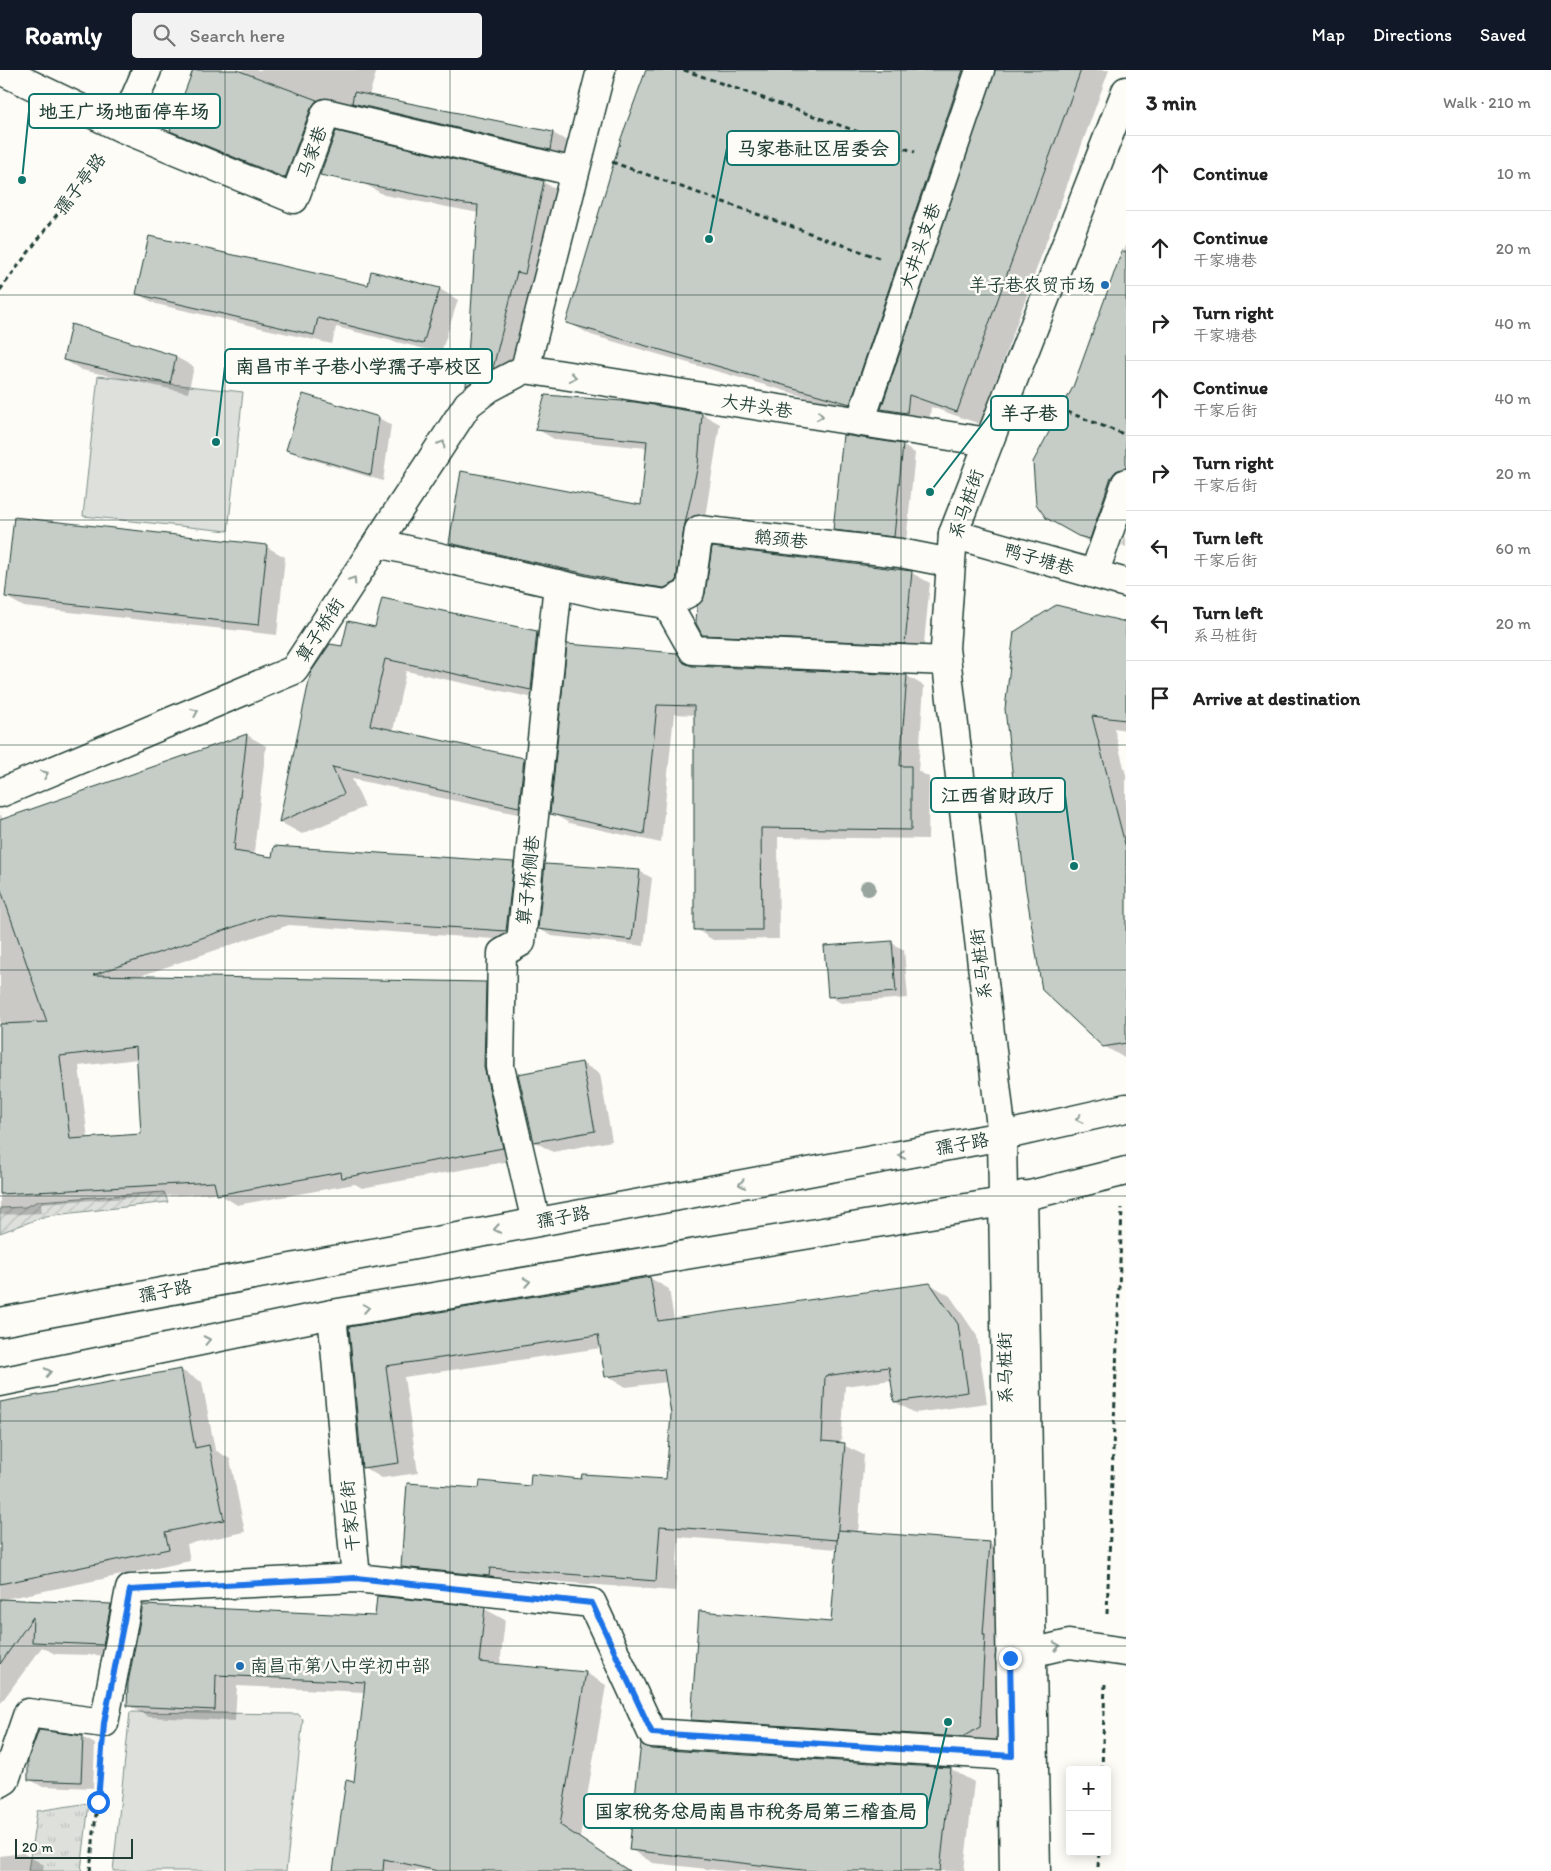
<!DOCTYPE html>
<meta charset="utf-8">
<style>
body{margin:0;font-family:Itim,"LXGW WenKai TC",sans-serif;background:#f2f2f2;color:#222}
.controls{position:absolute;right:15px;bottom:15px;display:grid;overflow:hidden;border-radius:5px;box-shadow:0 2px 12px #0003}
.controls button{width:45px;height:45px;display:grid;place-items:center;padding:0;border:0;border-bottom:1px solid #e0e0e0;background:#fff;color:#222;font:25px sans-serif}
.scale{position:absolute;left:15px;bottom:12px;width:118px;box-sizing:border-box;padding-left:5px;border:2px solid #1f3d34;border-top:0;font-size:14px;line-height:18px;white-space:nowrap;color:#1f3d34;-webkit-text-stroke:4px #fdfcf7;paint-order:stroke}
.stop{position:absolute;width:15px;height:15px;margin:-11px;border:4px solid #1a73e8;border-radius:50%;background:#fff}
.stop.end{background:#1a73e8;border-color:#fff;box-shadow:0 1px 5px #0008}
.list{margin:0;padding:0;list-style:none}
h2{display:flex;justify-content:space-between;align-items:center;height:65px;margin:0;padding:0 20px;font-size:21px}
h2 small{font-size:16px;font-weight:400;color:#767676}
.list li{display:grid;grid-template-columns:32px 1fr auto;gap:15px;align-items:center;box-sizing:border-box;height:75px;padding:0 20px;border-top:1px solid #e0e0e0}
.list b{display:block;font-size:19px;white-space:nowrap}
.list p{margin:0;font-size:16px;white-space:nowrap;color:#767676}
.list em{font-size:16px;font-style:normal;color:#767676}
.icon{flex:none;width:28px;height:28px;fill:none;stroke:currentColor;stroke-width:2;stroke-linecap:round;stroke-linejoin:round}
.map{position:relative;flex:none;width:1126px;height:1801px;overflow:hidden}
header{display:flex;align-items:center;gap:30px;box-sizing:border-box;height:70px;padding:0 25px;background:#111827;color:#fff}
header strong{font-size:24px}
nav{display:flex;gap:28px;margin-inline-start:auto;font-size:18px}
.search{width:350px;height:45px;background:#f2f2f2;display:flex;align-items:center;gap:12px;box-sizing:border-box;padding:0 18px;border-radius:5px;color:#767676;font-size:19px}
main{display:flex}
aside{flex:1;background:#fff}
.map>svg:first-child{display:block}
.grass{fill:url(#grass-tufts);stroke:#7e8e88}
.park{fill:#dde0db;stroke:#7e8e88}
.garden{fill:url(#garden-furrows);stroke:#7e8e88}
.shadow{fill:#0003;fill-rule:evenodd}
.building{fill:#c6cdc7;stroke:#1f3d34;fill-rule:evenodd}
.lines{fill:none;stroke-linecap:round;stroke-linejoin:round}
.minor-casing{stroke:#1f3d34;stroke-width:31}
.major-casing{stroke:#1f3d34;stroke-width:31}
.path{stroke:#1f3d34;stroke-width:3;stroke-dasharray:5 4;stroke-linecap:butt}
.minor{stroke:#fdfcf7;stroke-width:28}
.major{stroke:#fdfcf7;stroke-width:28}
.tree{fill:#98a59e}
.oneway{stroke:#8e9c96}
.route{stroke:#1a73e8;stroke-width:6}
.grid{fill:none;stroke:#1f3d34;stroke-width:1;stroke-opacity:0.55}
.poi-dot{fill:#1f6fb2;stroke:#fdfcf7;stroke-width:2}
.labels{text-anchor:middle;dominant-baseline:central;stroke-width:5;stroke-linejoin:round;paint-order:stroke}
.street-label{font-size:18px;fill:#1f3d34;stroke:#fdfcf7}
.poi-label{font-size:18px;fill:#1f3d34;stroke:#fdfcf7;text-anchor:end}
.leader{fill:none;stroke:#0f766e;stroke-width:2}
.callout-dot{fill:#0f766e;stroke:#fdfcf7;stroke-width:2}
.callout{fill:#fdfcf7;stroke:#0f766e;stroke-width:2}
.callout-label{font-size:19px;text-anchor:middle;font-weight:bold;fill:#1f3d34}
</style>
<header>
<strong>Roamly</strong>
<div class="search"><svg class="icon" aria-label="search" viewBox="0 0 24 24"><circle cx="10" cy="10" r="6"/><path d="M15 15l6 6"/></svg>Search here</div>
<nav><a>Map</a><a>Directions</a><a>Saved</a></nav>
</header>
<main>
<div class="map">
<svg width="1126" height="1801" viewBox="0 0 1126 1801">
<defs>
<pattern id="grass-tufts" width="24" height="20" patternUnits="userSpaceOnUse" patternTransform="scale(1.25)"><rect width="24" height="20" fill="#dde0db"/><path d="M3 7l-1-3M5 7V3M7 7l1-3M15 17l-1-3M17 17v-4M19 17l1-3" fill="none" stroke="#bdc1bd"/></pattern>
<pattern id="garden-furrows" width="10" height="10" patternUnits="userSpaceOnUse" patternTransform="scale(1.25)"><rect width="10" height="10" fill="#dde0db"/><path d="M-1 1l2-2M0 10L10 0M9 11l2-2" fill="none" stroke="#bdc1bd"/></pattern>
</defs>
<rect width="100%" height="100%" fill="#fdfcf7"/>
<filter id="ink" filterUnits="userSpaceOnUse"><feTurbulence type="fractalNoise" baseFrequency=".02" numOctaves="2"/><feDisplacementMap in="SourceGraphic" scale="10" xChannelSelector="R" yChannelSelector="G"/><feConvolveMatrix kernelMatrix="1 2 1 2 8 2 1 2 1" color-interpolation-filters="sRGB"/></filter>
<g filter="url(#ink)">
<!-- grass -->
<path class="grass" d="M 89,1733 L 81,1801 L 28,1801 L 37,1741 Z"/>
<!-- park -->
<path class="park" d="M 98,306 L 243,322 L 228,461 L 83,446 Z
M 130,1642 L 298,1644 L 303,1649 L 286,1801 L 113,1801 Z"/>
<!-- garden -->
<path class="garden" d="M 164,1122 L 168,1132 L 46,1146 L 0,1163 L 0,1138 L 25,1137 L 39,1131 Z"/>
<!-- shadow -->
<path class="shadow" d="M 195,0 L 377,0 L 364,41 L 341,37 L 303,118 L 189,71 L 171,60 Z
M 647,0 L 979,0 L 872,346 L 591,265 L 568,252 L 627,77 Z
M 1003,0 L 1109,0 L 980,354 L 931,337 L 929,356 L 905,352 L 882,339 Z
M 399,32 L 553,63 L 576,76 L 573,92 L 417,55 L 394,42 Z
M 543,112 L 565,124 L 514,311 L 489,327 L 468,315 L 479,143 L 384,125 L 363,113 Z
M 1126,175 L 1126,441 L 1102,479 L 1069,461 L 1074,318 Z
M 369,216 L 440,219 L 458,230 L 441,283 L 336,257 L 332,274 L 156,234 L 138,224 Z
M 72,256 L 176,287 L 194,297 L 188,323 L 82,300 L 64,290 Z
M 635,333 L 702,344 L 720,354 L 693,522 L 683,527 L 469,483 L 451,473 L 642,437 L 647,378 L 554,369 L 537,359 Z
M 379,348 L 391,355 L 383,411 L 300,386 L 288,379 Z
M 845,366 L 903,376 L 915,383 L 906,473 L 847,466 L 835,459 Z
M 15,449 L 267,477 L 285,487 L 277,565 L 24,537 L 6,527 Z
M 1126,464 L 1126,477 L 1122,475 Z
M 912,503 L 930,513 L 923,583 L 722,574 L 703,564 Z
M 383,529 L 537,562 L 559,575 L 553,632 L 406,601 L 393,661 L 524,689 L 546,702 L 541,749 L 352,709 L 365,737 L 302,764 L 280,752 L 312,603 L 343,578 L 376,559 Z
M 1126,553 L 1126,660 L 1114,658 L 1126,705 L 1126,989 L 1104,976 L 1026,814 Z
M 677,585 L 696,597 L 907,606 L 924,616 L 918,701 L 929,707 L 928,769 L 778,767 L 779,869 L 713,870 L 696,859 L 695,645 L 674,644 L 661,773 L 569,753 L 551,743 Z
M 247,665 L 266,676 L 254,782 L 251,783 L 273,788 L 513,793 L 532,804 L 525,871 L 289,855 L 137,907 L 486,914 L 504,925 L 521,1089 L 362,1118 L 355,1114 L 237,1135 L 218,1123 L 41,1133 L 42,1143 L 0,1145 L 0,743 L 3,750 ZM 138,989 L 142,1066 L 88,1069 L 79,996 Z
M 639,801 L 652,808 L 644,876 L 552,866 L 539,859 Z
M 892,873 L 904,880 L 908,928 L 841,933 L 829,926 Z
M 582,993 L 600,1004 L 612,1071 L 553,1082 L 535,1072 Z
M 650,1208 L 669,1219 L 674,1250 L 930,1214 L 950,1226 L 977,1266 L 987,1333 L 915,1343 L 895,1332 L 892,1310 L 845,1316 L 841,1374 L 864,1385 L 858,1463 L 990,1474 L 1012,1486 L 1001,1670 L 984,1679 L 715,1662 L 693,1649 L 832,1553 L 838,1479 L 679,1467 L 675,1521 L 509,1508 L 508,1517 L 422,1508 L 402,1496 L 481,1419 L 532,1418 L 583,1410 L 667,1411 L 672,1344 L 667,1312 L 626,1317 L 607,1306 L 601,1278 L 404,1307 L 418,1403 L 382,1408 L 363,1397 L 350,1258 Z
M 181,1300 L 202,1312 L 215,1380 L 230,1389 L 245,1462 L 187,1474 L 190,1491 L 5,1529 L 111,1535 L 132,1548 L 125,1586 L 55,1584 L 42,1577 L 0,1634 L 0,1333 Z
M 378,1527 L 485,1539 L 505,1550 L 500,1595 L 586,1603 L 606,1615 L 580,1768 L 630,1801 L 334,1801 L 355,1714 L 365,1622 L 237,1616 L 235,1651 L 148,1647 L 128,1635 L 376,1547 Z
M 82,1667 L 95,1674 L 93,1718 L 41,1716 L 29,1709 Z
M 651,1680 L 951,1699 L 974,1712 L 964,1801 L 725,1801 L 653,1793 L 630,1779 Z
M 23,1783 L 44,1795 L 43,1801 L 0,1801 L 0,1786 Z"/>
<!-- building -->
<path class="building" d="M 193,0 L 237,0 L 317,30 L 311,38 L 285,108 L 170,61 Z
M 646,0 L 963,0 L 850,334 L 566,253 L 619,75 L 621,75 L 619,74 Z
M 995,0 L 1081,0 L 957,342 L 909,325 L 907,343 L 881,339 Z
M 354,22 L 553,62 L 550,80 L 352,33 Z
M 336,61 L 544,111 L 525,204 L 517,202 L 493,298 L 466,316 L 478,135 L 465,134 L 320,105 Z
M 149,166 L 368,215 L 371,201 L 440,218 L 423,274 L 318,248 L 314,265 L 136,224 Z
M 1122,181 L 1126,182 L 1126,398 L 1116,401 L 1111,407 L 1090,469 L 1078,466 L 1046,448 L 1036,434 L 1033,392 L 1073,317 Z
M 71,254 L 176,286 L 170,314 L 63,290 Z
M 303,324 L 379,347 L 371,405 L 286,380 Z
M 545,325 L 635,332 L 702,343 L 698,395 L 684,458 L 676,512 L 664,518 L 622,512 L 449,473 L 461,401 L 641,435 L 647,371 L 535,360 Z
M 843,365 L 903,374 L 894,467 L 833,460 Z
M 14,447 L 267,475 L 259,555 L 5,527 Z
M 712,477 L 912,501 L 905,574 L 702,565 L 696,553 L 697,536 L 705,524 Z
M 382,528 L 537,561 L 531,620 L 385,589 L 370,655 L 524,688 L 519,737 L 332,697 L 344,724 L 279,752 L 311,602 L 330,574 L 342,576 L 348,551 L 375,557 Z
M 1056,535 L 1126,552 L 1126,650 L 1092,646 L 1126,778 L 1126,973 L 1103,977 L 1042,920 L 1025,814 L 1005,639 L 1014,562 Z
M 567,574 L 677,583 L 684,593 L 692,596 L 907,605 L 900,696 L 911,696 L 911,760 L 761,758 L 762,860 L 694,860 L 694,636 L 657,635 L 644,764 L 550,744 Z
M 247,664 L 235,771 L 232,773 L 235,773 L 234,781 L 272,787 L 274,776 L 514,792 L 506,861 L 269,845 L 93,905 L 486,912 L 484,997 L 503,1078 L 342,1108 L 341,1102 L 217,1125 L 214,1112 L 0,1124 L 0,954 L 47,952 L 0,817 L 0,750 ZM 136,977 L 141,1064 L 70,1069 L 60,986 Z
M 545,794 L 640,800 L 632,870 L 538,859 Z
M 892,871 L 896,922 L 828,927 L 824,876 Z
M 582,992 L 595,1061 L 534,1072 L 518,1004 Z
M 650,1207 L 658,1251 L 930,1213 L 958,1254 L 968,1322 L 894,1332 L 889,1297 L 825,1306 L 822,1371 L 845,1373 L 837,1470 L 660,1456 L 656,1511 L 490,1498 L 489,1506 L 401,1497 L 407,1413 L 479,1418 L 480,1411 L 530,1416 L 531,1404 L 581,1409 L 582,1404 L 666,1409 L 671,1344 L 664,1299 L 605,1307 L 598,1265 L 386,1296 L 399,1393 L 362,1398 L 349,1257 Z
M 181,1299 L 195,1378 L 209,1375 L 224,1450 L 165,1462 L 169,1479 L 0,1514 L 0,1332 Z
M 838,1460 L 990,1472 L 983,1564 L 985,1565 L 980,1657 L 962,1667 L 691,1650 L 699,1541 L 831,1552 Z
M 377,1526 L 485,1537 L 479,1592 L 586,1602 L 560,1755 L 629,1801 L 438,1801 L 384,1789 L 383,1801 L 333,1801 L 346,1710 L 354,1712 L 365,1612 L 216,1605 L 215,1640 L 127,1636 L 128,1613 L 143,1535 L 375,1546 Z
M 0,1529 L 111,1534 L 103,1575 L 32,1572 L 33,1547 L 0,1594 Z
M 39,1660 L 83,1666 L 81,1712 L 28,1710 L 28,1690 Z
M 641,1673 L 651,1679 L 951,1698 L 940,1801 L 811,1801 L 629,1780 Z"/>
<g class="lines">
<!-- minor casing -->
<g class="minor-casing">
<path id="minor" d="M 0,0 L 122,58 L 294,129 L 326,43 L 575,102
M 122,58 L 147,0
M 525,299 L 988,372
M 525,299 L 601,0
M 860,352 L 980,0
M 953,464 L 1126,513
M 377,473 L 605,525 L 667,534 L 693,580 L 946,591
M 1094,504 L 1126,413
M 667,534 L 690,522 L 699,460 L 900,483 L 951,493
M 0,723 L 294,600 L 468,334 L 489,318 L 525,299
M 536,1152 L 500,997 L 502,883 L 521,872 L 558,514
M 332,1244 L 356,1508 L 592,1533 L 652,1663 L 1012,1686
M 1010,1588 L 1069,1574 L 1126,1582
M 0,1713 L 5,1710 L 28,1643 L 104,1653 L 130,1519 L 356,1508"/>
</g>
<!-- major casing -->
<g class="major-casing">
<path id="major" d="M 1023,1125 L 1036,1801
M 0,1252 L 1002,1066 L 1126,1038
M 0,1312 L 332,1244 L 1002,1132 L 1126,1101
M 1014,1801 L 1002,1066 L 945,578 L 953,464 L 1126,21"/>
</g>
<!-- path -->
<path class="path" d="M 684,0 L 915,82
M 612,92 L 879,188
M 0,220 L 101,86
M 1042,332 L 1126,365
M 1107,1544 L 1122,1138
M 1102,1700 L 1105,1613
M 1098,1797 L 1099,1782
M 90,1801 L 102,1687"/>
<!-- minor -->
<use href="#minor" class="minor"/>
<!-- major -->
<use href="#major" class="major"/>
</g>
<!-- trees -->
<circle class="tree" cx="868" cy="818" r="8"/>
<!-- one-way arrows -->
<defs><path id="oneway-chevron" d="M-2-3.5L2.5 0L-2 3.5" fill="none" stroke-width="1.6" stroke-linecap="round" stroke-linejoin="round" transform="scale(1.25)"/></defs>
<g class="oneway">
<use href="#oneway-chevron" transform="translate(573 307) rotate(9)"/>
<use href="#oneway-chevron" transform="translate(820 346) rotate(9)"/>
<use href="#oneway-chevron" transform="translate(442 374) rotate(-57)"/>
<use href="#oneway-chevron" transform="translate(353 510) rotate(-57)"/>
<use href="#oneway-chevron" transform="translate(195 642) rotate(-23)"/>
<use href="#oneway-chevron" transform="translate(45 704) rotate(-23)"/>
<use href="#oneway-chevron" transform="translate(1079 1049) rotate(167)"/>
<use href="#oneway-chevron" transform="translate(902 1085) rotate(170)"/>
<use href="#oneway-chevron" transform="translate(742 1114) rotate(170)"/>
<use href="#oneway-chevron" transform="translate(497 1159) rotate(170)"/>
<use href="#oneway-chevron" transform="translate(527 1212) rotate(-10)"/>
<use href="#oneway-chevron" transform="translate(366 1238) rotate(-10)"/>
<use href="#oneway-chevron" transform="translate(207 1270) rotate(-12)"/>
<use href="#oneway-chevron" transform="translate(48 1302) rotate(-12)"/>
<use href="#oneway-chevron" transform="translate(1057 1576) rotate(-9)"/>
</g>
</g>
<g class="lines" filter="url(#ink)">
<!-- route -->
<path class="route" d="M 98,1732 L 104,1653 L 130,1520 L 356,1508 L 592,1533 L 652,1663 L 1012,1686 L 1010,1588"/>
</g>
<!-- grid -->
<path class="grid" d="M 225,0 L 225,1801M 450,0 L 450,1801M 676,0 L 676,1801M 901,0 L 901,1801M 0,225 L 1126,225M 0,450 L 1126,450M 0,675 L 1126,675M 0,900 L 1126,900M 0,1126 L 1126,1126M 0,1351 L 1126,1351M 0,1576 L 1126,1576"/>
<!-- markers -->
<g class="poi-dot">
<circle cx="1105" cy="215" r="5"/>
<circle cx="240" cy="1596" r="5"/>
</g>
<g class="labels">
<!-- street labels -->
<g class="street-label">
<text transform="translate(312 82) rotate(-70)">马家巷</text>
<text transform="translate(80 114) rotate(-53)">孺子亭路</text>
<text transform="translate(920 176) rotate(-71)">大井头支巷</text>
<text transform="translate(757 336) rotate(9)">大井头巷</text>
<text transform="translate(966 434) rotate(-71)">系马桩街</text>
<text transform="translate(781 469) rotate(6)">鹅颈巷</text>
<text transform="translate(1039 489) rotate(16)">鸭子塘巷</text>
<text transform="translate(320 560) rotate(-57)">算子桥街</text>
<text transform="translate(528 810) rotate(-84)">算子桥侧巷</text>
<text transform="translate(981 894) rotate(-97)">系马桩街</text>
<text transform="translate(962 1074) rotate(-10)">孺子路</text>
<text transform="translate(563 1147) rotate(-10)">孺子路</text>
<text transform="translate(165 1221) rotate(-11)">孺子路</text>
<text transform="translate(1005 1298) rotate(-91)">系马桩街</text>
<text transform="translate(350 1446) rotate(-95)">干家后街</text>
</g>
<!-- poi labels -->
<g class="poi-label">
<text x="1095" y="215">羊子巷农贸市场</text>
<text x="250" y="1596" text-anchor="start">南昌市第八中学初中部</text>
</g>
</g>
<!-- callouts -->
<path class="leader" d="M22 110L29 41M709 169L727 78M216 372L225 296M930 422L991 343M1074 796L1065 725M948 1652L927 1741"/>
<g class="callout-dot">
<circle cx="22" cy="110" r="5"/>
<circle cx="709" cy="169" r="5"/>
<circle cx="216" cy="372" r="5"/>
<circle cx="930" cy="422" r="5"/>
<circle cx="1074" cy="796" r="5"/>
<circle cx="948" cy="1652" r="5"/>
</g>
<g class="callout">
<rect x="29" y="24" width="191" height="34" rx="5"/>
<rect x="727" y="61" width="172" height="34" rx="5"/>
<rect x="225" y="279" width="267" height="34" rx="5"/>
<rect x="991" y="326" width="77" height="34" rx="5"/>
<rect x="931" y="708" width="134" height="34" rx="5"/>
<rect x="584" y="1724" width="343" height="34" rx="5"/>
</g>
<g class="callout-label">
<text x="124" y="48">地王广场地面停车场</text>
<text x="813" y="85">马家巷社区居委会</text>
<text x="359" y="303">南昌市羊子巷小学孺子亭校区</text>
<text x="1029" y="350">羊子巷</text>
<text x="998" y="732">江西省财政厅</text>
<text x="756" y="1748">国家税务总局南昌市税务局第三稽查局</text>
</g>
</svg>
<div class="controls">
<button>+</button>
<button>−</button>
</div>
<div class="scale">20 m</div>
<div class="stop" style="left:98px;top:1732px"></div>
<div class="stop end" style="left:1010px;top:1588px"></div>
</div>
<aside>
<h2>3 min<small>Walk · 210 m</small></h2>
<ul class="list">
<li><svg class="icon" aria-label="ahead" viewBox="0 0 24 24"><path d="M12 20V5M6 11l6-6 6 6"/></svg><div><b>Continue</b></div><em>10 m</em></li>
<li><svg class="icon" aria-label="ahead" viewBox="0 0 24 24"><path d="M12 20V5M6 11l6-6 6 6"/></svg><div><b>Continue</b><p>干家塘巷</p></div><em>20 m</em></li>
<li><svg class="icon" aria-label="right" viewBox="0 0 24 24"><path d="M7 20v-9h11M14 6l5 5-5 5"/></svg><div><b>Turn right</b><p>干家塘巷</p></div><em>40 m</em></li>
<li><svg class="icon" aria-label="ahead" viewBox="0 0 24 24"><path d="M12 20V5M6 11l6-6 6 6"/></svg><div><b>Continue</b><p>干家后街</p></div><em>40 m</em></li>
<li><svg class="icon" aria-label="right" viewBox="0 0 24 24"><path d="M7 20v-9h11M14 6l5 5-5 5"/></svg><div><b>Turn right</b><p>干家后街</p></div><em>20 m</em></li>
<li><svg class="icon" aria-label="left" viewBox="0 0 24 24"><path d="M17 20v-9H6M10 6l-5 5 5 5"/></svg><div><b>Turn left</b><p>干家后街</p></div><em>60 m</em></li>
<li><svg class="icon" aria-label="left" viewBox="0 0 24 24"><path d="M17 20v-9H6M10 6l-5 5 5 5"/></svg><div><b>Turn left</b><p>系马桩街</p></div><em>20 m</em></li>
<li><svg class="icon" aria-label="arrive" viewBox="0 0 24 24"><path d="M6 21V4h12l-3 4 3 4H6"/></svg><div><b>Arrive at destination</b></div></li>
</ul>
</aside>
</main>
